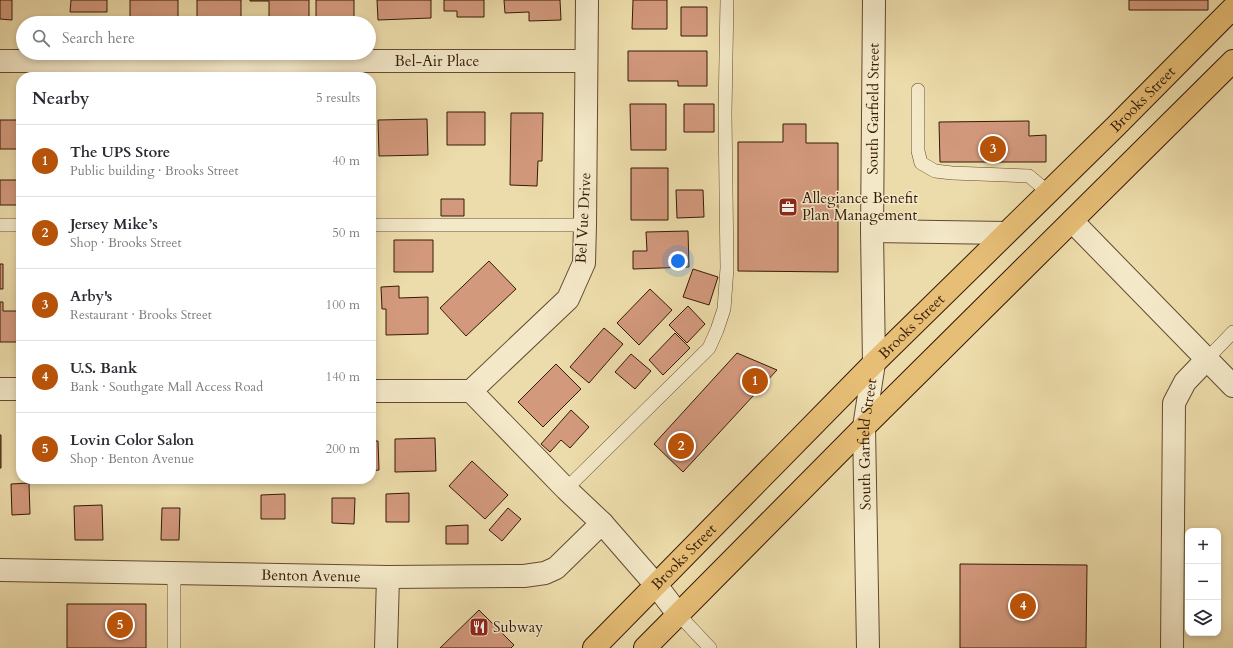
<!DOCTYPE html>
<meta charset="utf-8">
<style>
body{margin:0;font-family:Cardo,serif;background:#f2f2f3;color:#2b2b33}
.controls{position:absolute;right:12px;bottom:12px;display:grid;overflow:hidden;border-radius:8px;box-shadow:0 2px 6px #0003}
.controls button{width:36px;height:36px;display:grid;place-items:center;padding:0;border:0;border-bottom:1px solid #e1e1e2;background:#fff;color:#2b2b33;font:20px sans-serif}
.you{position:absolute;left:678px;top:261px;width:14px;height:14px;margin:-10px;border:3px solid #fff;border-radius:50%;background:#1a73e8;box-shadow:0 0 0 6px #1a73e833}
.badge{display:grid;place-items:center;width:26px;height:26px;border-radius:50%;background:#b45309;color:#fff;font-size:13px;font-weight:700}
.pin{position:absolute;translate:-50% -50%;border:2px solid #fff;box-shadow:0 1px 4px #0006}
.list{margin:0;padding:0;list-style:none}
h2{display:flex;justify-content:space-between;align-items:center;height:52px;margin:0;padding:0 16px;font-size:17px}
h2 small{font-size:13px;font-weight:400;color:#7c7c81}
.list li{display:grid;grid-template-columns:26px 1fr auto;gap:12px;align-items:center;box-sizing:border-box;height:72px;padding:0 16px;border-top:1px solid #e1e1e2}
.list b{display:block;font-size:15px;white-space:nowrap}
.list p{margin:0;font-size:13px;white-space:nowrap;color:#7c7c81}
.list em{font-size:13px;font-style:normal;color:#7c7c81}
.icon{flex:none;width:22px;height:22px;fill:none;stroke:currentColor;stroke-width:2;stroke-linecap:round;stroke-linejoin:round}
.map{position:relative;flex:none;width:1233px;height:648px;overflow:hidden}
.search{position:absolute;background:#fff;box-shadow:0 2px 6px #0003;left:16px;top:16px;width:360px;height:44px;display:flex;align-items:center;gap:10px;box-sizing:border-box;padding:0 14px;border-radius:22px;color:#7c7c81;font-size:15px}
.panel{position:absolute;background:#fff;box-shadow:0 2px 6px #0003;left:16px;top:72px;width:360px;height:412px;border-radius:16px}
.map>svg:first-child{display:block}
.building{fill:#d3997d;stroke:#351a06}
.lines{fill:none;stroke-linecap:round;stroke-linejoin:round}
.service-casing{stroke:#634a2f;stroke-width:14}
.minor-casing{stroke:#634a2f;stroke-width:24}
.trunk-casing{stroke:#351a06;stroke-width:24}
.service{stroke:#f3e8c8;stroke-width:13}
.minor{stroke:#f3e8c8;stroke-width:22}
.trunk{stroke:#e6be76;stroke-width:22}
.labels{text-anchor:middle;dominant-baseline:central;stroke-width:3;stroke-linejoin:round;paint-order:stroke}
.street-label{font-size:15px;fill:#351a06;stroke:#f3e8c8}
.poi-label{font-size:15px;fill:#351a06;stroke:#f3e8c8;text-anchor:start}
</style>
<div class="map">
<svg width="1233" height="648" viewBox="0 0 1233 648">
<rect width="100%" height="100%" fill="#eddcab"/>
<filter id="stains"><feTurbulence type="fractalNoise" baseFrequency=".005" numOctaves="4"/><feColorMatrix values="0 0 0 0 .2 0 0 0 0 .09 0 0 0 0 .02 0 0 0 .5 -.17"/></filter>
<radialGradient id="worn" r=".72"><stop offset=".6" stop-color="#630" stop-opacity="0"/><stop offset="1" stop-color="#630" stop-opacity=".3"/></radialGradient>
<!-- building -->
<path class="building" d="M 0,0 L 12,0 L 12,20 L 0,19 Z
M 71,0 L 107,0 L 107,12 L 70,12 Z
M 130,0 L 178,0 L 178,19 L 130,20 Z
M 197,0 L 241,0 L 241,21 L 197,21 Z
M 250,0 L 309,0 L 309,17 L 269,18 L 269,1 L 250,1 Z
M 316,0 L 354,0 L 354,18 L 316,18 Z
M 377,0 L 431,0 L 431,18 L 378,20 Z
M 444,0 L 484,0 L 484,17 L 457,17 L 457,11 L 444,11 Z
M 504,0 L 560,0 L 561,20 L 529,21 L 529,12 L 505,13 Z
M 633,0 L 667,0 L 667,29 L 632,29 Z
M 1129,0 L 1208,0 L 1208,10 L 1129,10 Z
M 681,7 L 707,7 L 707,36 L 681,36 Z
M 628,51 L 707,51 L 707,86 L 678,86 L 678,81 L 628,81 Z
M 630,104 L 666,104 L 666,150 L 631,150 Z
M 684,104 L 714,104 L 714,132 L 684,132 Z
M 447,112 L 485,112 L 485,145 L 447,145 Z
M 511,113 L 543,113 L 542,161 L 538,161 L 537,186 L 510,185 Z
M 427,119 L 428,155 L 379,156 L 378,120 Z
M 0,120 L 21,120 L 21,149 L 0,149 Z
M 1029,121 L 1029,136 L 1046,135 L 1046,162 L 940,162 L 939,122 Z
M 783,124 L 806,124 L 806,143 L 838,143 L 838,272 L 738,271 L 738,142 L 783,142 Z
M 631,168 L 668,168 L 668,220 L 631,220 Z
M 0,180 L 21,180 L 21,205 L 0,205 Z
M 676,190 L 703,190 L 704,217 L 677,218 Z
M 441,199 L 464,199 L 464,216 L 441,216 Z
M 688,231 L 689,267 L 633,269 L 633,251 L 647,251 L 646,232 Z
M 394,240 L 433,240 L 433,272 L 394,272 Z
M 489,261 L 516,289 L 466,336 L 440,308 Z
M 0,264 L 3,264 L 3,289 L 0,289 Z
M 693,269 L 718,277 L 709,305 L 683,297 Z
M 399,286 L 399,298 L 428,297 L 428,334 L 386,335 L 386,309 L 382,309 L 381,287 Z
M 650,289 L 672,310 L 639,345 L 617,323 Z
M 0,302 L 3,302 L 3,311 L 20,311 L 20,342 L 0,342 Z
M 688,306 L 705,324 L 687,343 L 669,325 Z
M 604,328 L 623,344 L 589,383 L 570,367 Z
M 675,333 L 690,348 L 663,375 L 649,360 Z
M 737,353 L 777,370 L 683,472 L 654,444 Z
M 631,354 L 651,371 L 635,389 L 615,372 Z
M 556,364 L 581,389 L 543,427 L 518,402 Z
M 571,410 L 589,427 L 570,448 L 561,440 L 550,452 L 541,444 Z
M 0,435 L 1,435 L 1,468 L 0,468 Z
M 435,438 L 436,471 L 395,472 L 395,439 Z
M 371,441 L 378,441 L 379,470 L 371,471 Z
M 472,461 L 508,495 L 485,519 L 449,486 Z
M 93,479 L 128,479 L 128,480 L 93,480 Z
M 160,479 L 191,479 L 191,480 L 160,481 Z
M 206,479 L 253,479 L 253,482 L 206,482 Z
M 29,483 L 30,514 L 12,515 L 11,484 Z
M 409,493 L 409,522 L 386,522 L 386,494 Z
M 285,494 L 285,519 L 261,519 L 261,495 Z
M 332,498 L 355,498 L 354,524 L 332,523 Z
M 102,505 L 103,540 L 75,540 L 74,506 Z
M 162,508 L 180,508 L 179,540 L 161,540 Z
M 508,508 L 521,519 L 502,541 L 489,530 Z
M 468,525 L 468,544 L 446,544 L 446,526 Z
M 960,564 L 1087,565 L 1086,648 L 960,648 Z
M 67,604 L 146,604 L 146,648 L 67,648 Z
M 479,610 L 514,645 L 511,648 L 440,648 Z"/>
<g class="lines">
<!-- service casing -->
<g class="service-casing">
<path id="service" d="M 918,90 L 918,151 L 921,163 L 935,171 L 952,173 L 1029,176 L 1048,192
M 0,225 L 21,225
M 371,225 L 585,225
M 1207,359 L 1233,332
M 566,489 L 709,348 L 717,330 L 724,309 L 727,268 L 725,113 L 727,0
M 678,614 L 710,648
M 174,648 L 174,573"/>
</g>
<!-- minor casing -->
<g class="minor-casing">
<g id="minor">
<path id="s1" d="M 0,61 L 586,61"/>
<path d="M 1072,221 L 1233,386"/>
<path d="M 872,231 L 1006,233"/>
<path d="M 0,389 L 21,389"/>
<path d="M 371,391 L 471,391 L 568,299 L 584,263 L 585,225 L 587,0"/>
<path d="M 471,391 L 566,489 L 602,523 L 656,585 L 678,614"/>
<path id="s2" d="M 0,570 L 388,577 L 524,576 L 545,573 L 556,568 L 602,523"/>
<path d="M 386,648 L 388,577"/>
<path id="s3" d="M 868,648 L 864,427 L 874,363 L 872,231 L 874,0"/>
<path d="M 1172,648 L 1174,403 L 1185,382 L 1207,359"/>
</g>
</g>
<!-- trunk casing -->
<g class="trunk-casing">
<g id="trunk">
<path id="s4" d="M 594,648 L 874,363 L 1116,126 L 1233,8"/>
<path d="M 645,648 L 864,427 L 1233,61"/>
</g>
</g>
<!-- service -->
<use href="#service" class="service"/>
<!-- minor -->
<use href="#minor" class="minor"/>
<!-- trunk -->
<use href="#trunk" class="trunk"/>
</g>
<!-- icons -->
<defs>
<g id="office-square" transform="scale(1)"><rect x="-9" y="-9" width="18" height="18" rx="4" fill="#8f2418" stroke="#f3e8c8"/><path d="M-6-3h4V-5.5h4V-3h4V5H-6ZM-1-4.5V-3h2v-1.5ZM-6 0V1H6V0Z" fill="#fff"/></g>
<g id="restaurant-square" transform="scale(1)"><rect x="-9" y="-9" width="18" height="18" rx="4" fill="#8f2418" stroke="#f3e8c8"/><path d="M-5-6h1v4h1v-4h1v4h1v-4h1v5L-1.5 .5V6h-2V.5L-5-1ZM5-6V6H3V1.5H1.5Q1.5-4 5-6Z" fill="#fff"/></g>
</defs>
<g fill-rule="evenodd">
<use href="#office-square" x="788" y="207"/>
<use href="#restaurant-square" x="479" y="627"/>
</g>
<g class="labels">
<!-- street labels -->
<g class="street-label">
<text stroke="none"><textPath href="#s1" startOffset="437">Bel-Air Place</textPath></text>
<text stroke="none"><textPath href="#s4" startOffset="776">Brooks Street</textPath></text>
<text stroke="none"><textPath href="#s3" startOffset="540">South Garfield Street</textPath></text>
<text transform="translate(583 218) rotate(-87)">Bel Vue Drive</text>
<text stroke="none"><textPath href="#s4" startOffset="452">Brooks Street</textPath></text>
<text stroke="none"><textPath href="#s3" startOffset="204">South Garfield Street</textPath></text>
<text stroke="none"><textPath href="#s4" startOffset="128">Brooks Street</textPath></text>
<text stroke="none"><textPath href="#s2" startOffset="311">Benton Avenue</textPath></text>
</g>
<!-- poi labels -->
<g class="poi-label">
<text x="802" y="198">Allegiance Benefit<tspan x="802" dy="17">Plan Management</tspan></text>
<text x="493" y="627">Subway</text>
</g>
</g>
<rect width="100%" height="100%" filter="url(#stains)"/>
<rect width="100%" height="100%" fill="url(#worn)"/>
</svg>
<div class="controls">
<button>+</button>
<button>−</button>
<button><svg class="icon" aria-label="layers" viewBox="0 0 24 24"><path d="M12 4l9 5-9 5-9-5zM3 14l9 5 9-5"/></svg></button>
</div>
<div class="you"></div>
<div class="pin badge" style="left:755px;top:381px">1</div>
<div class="pin badge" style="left:681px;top:446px">2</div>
<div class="pin badge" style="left:993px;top:149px">3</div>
<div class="pin badge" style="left:1023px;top:606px">4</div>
<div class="pin badge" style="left:120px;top:625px">5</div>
<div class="search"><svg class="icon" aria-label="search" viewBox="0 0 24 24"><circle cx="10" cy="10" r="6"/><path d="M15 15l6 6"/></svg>Search here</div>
<section class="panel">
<h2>Nearby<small>5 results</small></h2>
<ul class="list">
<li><span class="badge">1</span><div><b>The UPS Store</b><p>Public building · Brooks Street</p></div><em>40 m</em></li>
<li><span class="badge">2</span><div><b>Jersey Mike’s</b><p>Shop · Brooks Street</p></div><em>50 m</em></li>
<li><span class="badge">3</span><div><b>Arby's</b><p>Restaurant · Brooks Street</p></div><em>100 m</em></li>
<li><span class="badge">4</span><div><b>U.S. Bank</b><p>Bank · Southgate Mall Access Road</p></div><em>140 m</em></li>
<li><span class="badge">5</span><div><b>Lovin Color Salon</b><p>Shop · Benton Avenue</p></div><em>200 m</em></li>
</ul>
</section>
</div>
